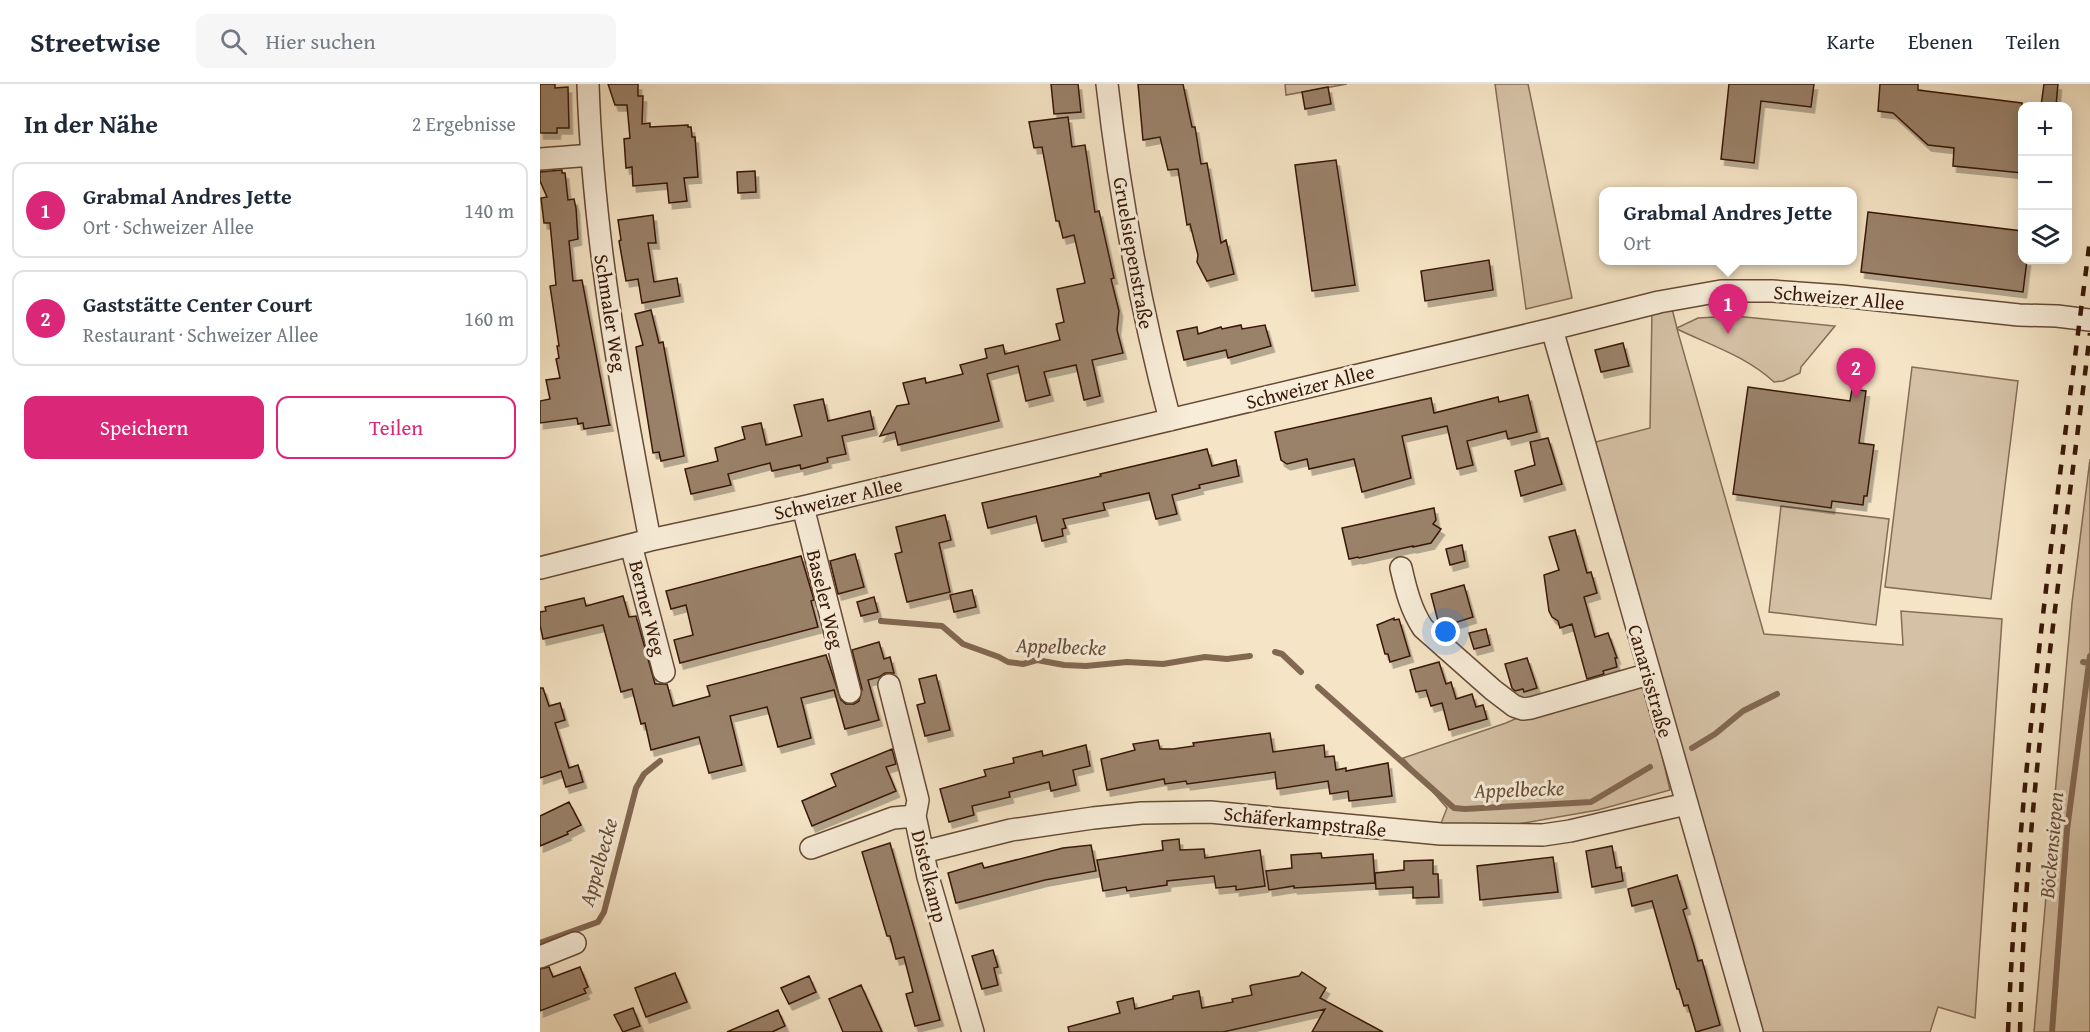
<!DOCTYPE html>
<html lang="de">
<meta charset="utf-8">
<style>
body{margin:0;font-family:"Gentium Book Plus",serif;background:#f6f6f7;color:#1f2937}
.controls{position:absolute;right:18px;top:18px;display:grid;overflow:hidden;border-radius:12px;box-shadow:0 3px 15px #0003}
.controls button{width:54px;height:54px;display:grid;place-items:center;padding:0;border:0;border-bottom:2px solid #e0e1e3;background:#fff;color:#1f2937;font:30px sans-serif}
.you{position:absolute;left:906px;top:548px;width:21px;height:21px;margin:-15px;border:4px solid #fff;border-radius:50%;background:#1a73e8;box-shadow:0 0 0 9px #1a73e833}
.badge{display:grid;place-items:center;width:39px;height:39px;border-radius:50%;background:#db2777;color:#fff;font-size:20px;font-weight:700}
.pin{position:absolute;translate:-50% -50px;filter:drop-shadow(0 2px 3px #0008)}
.pin::after{content:'';position:absolute;top:32px;width:21px;height:18px;background:inherit;clip-path:polygon(0 0,100% 0,50% 100%)}
.popup{position:absolute;left:1059px;top:103px;width:258px;height:78px;box-sizing:border-box;display:grid;place-content:center;border-radius:12px;background:#fff;filter:drop-shadow(0 2px 4px #0005);font-size:20px;white-space:nowrap;color:#747a83}
.popup b{font-size:22px;color:#1f2937}
.popup::after{content:'';position:absolute;left:50%;top:100%;margin-left:-12px;border:12px solid transparent;border-top-color:#fff}
.list{margin:0;padding:0;list-style:none}
h2{display:flex;justify-content:space-between;align-items:center;height:78px;margin:0;padding:0 24px;font-size:26px}
h2 small{font-size:20px;font-weight:400;color:#747a83}
.list li{display:grid;grid-template-columns:39px 1fr auto;gap:18px;align-items:center;box-sizing:border-box;height:96px;margin:0 12px 12px;padding:0 12px;border:2px solid #e0e1e3;border-radius:12px}
.list b{display:block;font-size:22px;white-space:nowrap}
.list p{margin:0;font-size:20px;white-space:nowrap;color:#747a83}
.list em{font-size:20px;font-style:normal;color:#747a83}
.actions{display:flex;gap:12px;padding:18px 24px}
.actions a{flex:1;padding:14px 0;border:2px solid #db2777;border-radius:12px;text-align:center;font-size:21px;color:#db2777}
.actions .main{background:#db2777;color:#fff}
.icon{flex:none;width:33px;height:33px;fill:none;stroke:currentColor;stroke-width:2;stroke-linecap:round;stroke-linejoin:round}
.map{position:relative;flex:none;width:1550px;height:948px;overflow:hidden}
header{display:flex;align-items:center;gap:36px;box-sizing:border-box;height:84px;padding:0 30px;background:#fff;border-bottom:2px solid #e0e1e3}
header strong{font-size:28px}
nav{display:flex;gap:33px;margin-inline-start:auto;font-size:21px}
.search{width:420px;height:54px;background:#f6f6f7;display:flex;align-items:center;gap:15px;box-sizing:border-box;padding:0 21px;border-radius:12px;color:#747a83;font-size:22px}
main{display:flex}
aside{flex:1;background:#fff}
.map>svg:first-child{display:block}
.green{fill:#d5c1a5;stroke:#866c56;stroke-width:1.5}
.lines{fill:none;stroke-linecap:round;stroke-linejoin:round}
.stream{stroke:#826852;stroke-width:6}
.building{fill:#9a826a;stroke:#371707;stroke-width:1.5;filter:url(#shadow)}
.street-casing{stroke:#664a36;stroke-width:24}
.street{stroke:#f8edd9;stroke-width:21}
.rail{stroke:#371707;stroke-width:4.5;stroke-dasharray:10 10;stroke-linecap:butt}
.labels{text-anchor:middle;dominant-baseline:central;stroke-width:6;stroke-linejoin:round;paint-order:stroke}
.street-label{font-size:20px;fill:#371707;stroke:#f8edd9}
.water-label{font-size:21px;font-style:italic;fill:#694d39;stroke:#f8edd9}
</style>
<header>
<strong>Streetwise</strong>
<div class="search"><svg class="icon" aria-label="search" viewBox="0 0 24 24"><circle cx="10" cy="10" r="6"/><path d="M15 15l6 6"/></svg>Hier suchen</div>
<nav><a>Karte</a><a>Ebenen</a><a>Teilen</a></nav>
</header>
<main>
<aside>
<h2>In der Nähe<small>2 Ergebnisse</small></h2>
<ul class="list">
<li><span class="badge">1</span><div><b>Grabmal Andres Jette</b><p>Ort · Schweizer Allee</p></div><em>140 m</em></li>
<li><span class="badge">2</span><div><b>Gaststätte Center Court</b><p>Restaurant · Schweizer Allee</p></div><em>160 m</em></li>
</ul>
<div class="actions"><a class="main">Speichern</a><a>Teilen</a></div>
</aside>
<div class="map">
<svg width="1550" height="948" viewBox="0 0 1550 948">
<defs>
<filter id="shadow"><feDropShadow dx="3.5" dy="6" stdDeviation="0" flood-color="#0004"/></filter>
</defs>
<rect width="100%" height="100%" fill="#f5e4c5"/>
<filter id="stains"><feTurbulence type="fractalNoise" baseFrequency=".00333" numOctaves="4"/><feColorMatrix values="0 0 0 0 .2 0 0 0 0 .09 0 0 0 0 .02 0 0 0 .5 -.17"/></filter>
<radialGradient id="worn" r=".72"><stop offset=".6" stop-color="#630" stop-opacity="0"/><stop offset="1" stop-color="#630" stop-opacity=".3"/></radialGradient>
<!-- green -->
<path class="green" d="M 745,0 L 807,0 L 746,11 Z
M 955,0 L 988,0 L 1032,214 L 986,225 Z
M 1131,221 L 1137,244 L 1158,234 L 1195,232 L 1295,242 L 1261,283 L 1260,289 L 1243,297 L 1234,298 C 1206,272 1170,261 1137,245 L 1224,550 L 1363,561 L 1361,527 L 1462,535 L 1435,934 L 1398,923 L 1390,948 L 1221,948 L 1048,360 L 1110,344 L 1112,225 Z
M 1372,283 L 1478,297 L 1451,515 L 1345,503 Z
M 1550,375 L 1550,948 L 1494,948 L 1532,519 Z
M 1241,422 L 1349,435 L 1336,541 L 1229,528 Z
M 1104,594 L 1130,706 L 1058,726 L 978,740 L 938,749 L 898,747 L 907,724 L 863,674 L 966,639 L 991,628 Z"/>
<g class="lines">
<!-- stream -->
<path class="stream" d="M 341,537 L 402,542 L 423,560 L 459,573 L 468,578 L 483,580 L 497,576 L 524,581 L 546,582 L 587,578 L 623,580 L 665,573 L 687,575 L 710,572
M 735,568 L 742,570 L 761,588
M 1543,578 L 1549,579 L 1550,572
M 778,603 L 914,724 L 925,725 L 1051,718 L 1110,683
M 1152,664 L 1175,650 L 1203,627 L 1237,610
M 0,859 L 58,838 L 64,828 L 96,704 L 104,690 L 120,677
M 1512,948 L 1527,746 L 1549,579"/>
</g>
<!-- building -->
<path class="building" d="M 0,0 L 15,0 L 15,4 L 28,3 L 29,44 L 17,44 L 17,49 L 0,49 Z
M 68,0 L 98,0 L 98,12 L 103,12 L 102,40 L 110,39 L 110,43 L 148,41 L 148,43 L 151,43 L 152,53 L 155,53 L 158,93 L 144,94 L 147,117 L 129,119 L 127,99 L 93,102 L 92,83 L 86,84 L 84,55 L 90,54 L 87,21 L 75,21 Z
M 511,0 L 538,0 L 541,28 L 514,30 Z
M 598,0 L 643,0 L 652,43 L 655,43 L 661,80 L 667,79 L 681,159 L 686,156 L 694,190 L 667,197 L 657,178 L 658,171 L 650,140 L 647,141 L 638,85 L 628,86 L 620,53 L 603,56 Z
M 1189,0 L 1274,0 L 1271,23 L 1221,17 L 1214,79 L 1181,75 Z
M 1340,0 L 1378,0 L 1378,6 L 1482,19 L 1482,89 L 1413,82 L 1414,64 L 1388,61 L 1353,29 L 1338,27 Z
M 1504,0 L 1518,0 L 1516,22 L 1501,22 Z
M 788,3 L 791,20 L 765,25 L 762,8 Z
M 528,33 L 532,63 L 545,61 L 555,128 L 559,127 L 574,194 L 571,195 L 579,227 L 577,246 L 583,269 L 552,276 L 560,312 L 544,316 L 536,281 L 504,288 L 510,311 L 486,317 L 478,282 L 447,290 L 459,337 L 358,361 L 355,348 L 340,352 L 357,322 L 369,320 L 363,299 L 385,294 L 386,299 L 423,290 L 420,281 L 447,274 L 445,265 L 463,261 L 465,270 L 520,256 L 516,240 L 524,238 L 517,205 L 545,199 L 534,151 L 523,154 L 519,137 L 516,137 L 502,63 L 494,64 L 489,38 Z
M 796,76 L 815,201 L 772,207 L 755,81 Z
M 22,86 L 22,89 L 25,89 L 28,116 L 34,115 L 36,124 L 38,155 L 29,157 L 33,197 L 42,196 L 69,339 L 70,341 L 44,345 L 43,339 L 38,340 L 37,334 L 0,339 L 0,317 L 10,315 L 6,296 L 20,294 L 16,275 L 19,274 L 17,262 L 19,262 L 10,202 L 16,201 L 10,139 L 4,139 L 1,114 L 7,113 L 0,97 L 0,88 Z
M 215,87 L 216,108 L 198,109 L 197,88 Z
M 1328,128 L 1482,147 L 1482,176 L 1487,176 L 1483,208 L 1321,188 Z
M 113,131 L 116,159 L 108,159 L 114,198 L 137,194 L 140,212 L 102,219 L 98,195 L 86,197 L 79,157 L 81,156 L 78,136 Z
M 949,176 L 953,206 L 885,217 L 881,187 Z
M 111,226 L 119,259 L 123,258 L 144,372 L 121,377 L 119,368 L 113,369 L 96,263 L 103,261 L 95,230 Z
M 701,241 L 702,245 L 725,241 L 731,262 L 688,274 L 686,266 L 644,276 L 637,247 L 657,243 L 658,250 L 681,243 L 682,245 Z
M 1083,259 L 1089,282 L 1061,288 L 1055,266 Z
M 1208,303 L 1310,317 L 1312,305 L 1326,307 L 1319,359 L 1334,361 L 1327,412 L 1324,412 L 1323,421 L 1292,417 L 1291,424 L 1193,410 Z
M 988,311 L 997,348 L 968,355 L 966,347 L 927,357 L 933,381 L 917,385 L 907,342 L 862,352 L 871,394 L 822,408 L 814,375 L 769,385 L 767,375 L 747,380 L 741,376 L 735,348 L 891,314 L 894,329 L 958,313 L 959,318 Z
M 283,315 L 288,337 L 330,327 L 334,345 L 302,352 L 306,370 L 287,374 L 288,378 L 261,385 L 260,381 L 232,387 L 230,379 L 188,390 L 191,401 L 151,410 L 145,385 L 178,377 L 175,364 L 205,355 L 202,343 L 221,339 L 226,361 L 262,352 L 254,321 Z
M 1008,354 L 1022,400 L 981,412 L 975,387 L 995,381 L 990,358 Z
M 667,365 L 672,382 L 696,376 L 699,392 L 659,401 L 660,404 L 632,411 L 637,430 L 616,435 L 609,409 L 563,419 L 565,426 L 523,435 L 526,444 L 522,445 L 523,452 L 502,457 L 496,432 L 448,444 L 442,419 L 561,392 L 560,390 Z
M 894,424 L 896,436 L 893,440 L 901,445 L 891,459 L 873,463 L 873,462 L 819,474 L 818,473 L 809,475 L 802,444 Z
M 405,431 L 411,456 L 399,459 L 410,508 L 367,518 L 355,470 L 362,468 L 356,443 Z
M 1035,446 L 1047,489 L 1051,488 L 1057,509 L 1044,513 L 1055,553 L 1068,549 L 1077,574 L 1075,574 L 1077,583 L 1063,587 L 1064,590 L 1047,595 L 1032,540 L 1020,544 L 1018,537 L 1012,533 L 1009,527 L 1004,491 L 1019,486 L 1009,453 Z
M 922,461 L 925,477 L 910,481 L 906,465 Z
M 315,470 L 324,503 L 298,510 L 290,477 Z
M 261,472 L 274,516 L 271,517 L 278,543 L 140,579 L 134,556 L 153,551 L 146,521 L 131,525 L 126,507 Z
M 924,501 L 933,533 L 908,541 L 908,538 L 899,541 L 891,510 Z
M 432,506 L 436,523 L 414,528 L 410,511 Z
M 83,512 L 89,533 L 96,532 L 115,600 L 127,600 L 133,622 L 170,612 L 167,602 L 286,571 L 301,616 L 306,620 L 314,620 L 319,617 L 322,605 L 312,566 L 339,558 L 344,575 L 350,573 L 354,589 L 345,589 L 339,593 L 328,596 L 339,636 L 305,645 L 294,606 L 261,614 L 271,654 L 238,663 L 227,623 L 190,632 L 202,681 L 169,689 L 159,653 L 111,666 L 105,639 L 101,640 L 92,605 L 81,608 L 63,541 L 3,555 L 0,541 L 0,528 L 6,527 L 5,523 L 44,514 L 46,522 Z
M 334,513 L 338,528 L 321,532 L 317,518 Z
M 854,534 L 854,536 L 859,535 L 870,572 L 850,578 L 848,570 L 845,570 L 837,541 Z
M 946,545 L 950,561 L 934,565 L 929,549 Z
M 987,574 L 997,604 L 984,608 L 983,605 L 975,607 L 972,604 L 965,580 Z
M 899,578 L 906,600 L 911,598 L 916,615 L 932,610 L 936,623 L 943,621 L 947,635 L 909,646 L 902,619 L 891,622 L 886,606 L 876,608 L 870,586 Z
M 396,591 L 410,646 L 385,652 L 377,621 L 385,619 L 379,595 Z
M 0,604 L 3,604 L 9,622 L 20,619 L 25,636 L 15,639 L 29,684 L 38,681 L 43,698 L 26,703 L 21,687 L 0,694 Z
M 730,649 L 733,668 L 784,661 L 785,673 L 794,672 L 796,686 L 806,684 L 806,687 L 848,679 L 852,712 L 809,717 L 808,707 L 790,710 L 788,697 L 737,705 L 735,688 L 647,700 L 646,697 L 625,700 L 624,695 L 567,706 L 561,675 L 595,666 L 593,660 L 618,656 L 620,665 L 633,665 L 654,662 L 653,659 Z
M 546,661 L 550,682 L 533,686 L 536,701 L 511,707 L 509,698 L 469,708 L 470,713 L 432,722 L 434,731 L 409,738 L 400,705 L 446,692 L 444,686 L 474,679 L 473,674 L 502,667 L 503,672 Z
M 352,665 L 356,680 L 346,683 L 356,707 L 272,742 L 262,717 L 296,702 L 291,690 Z
M 29,718 L 41,741 L 27,748 L 28,750 L 0,762 L 0,732 Z
M 639,755 L 640,766 L 664,765 L 665,774 L 720,766 L 725,802 L 696,806 L 696,802 L 676,804 L 674,792 L 627,797 L 627,801 L 587,807 L 586,803 L 563,807 L 557,776 L 623,766 L 622,757 Z
M 350,759 L 400,936 L 375,942 L 366,910 L 373,908 L 364,873 L 356,875 L 350,852 L 347,852 L 322,768 Z
M 551,761 L 556,787 L 505,796 L 416,819 L 408,789 L 442,779 L 444,784 L 523,764 Z
M 1072,762 L 1076,784 L 1081,783 L 1083,797 L 1052,803 L 1046,767 Z
M 781,769 L 782,774 L 833,770 L 835,799 L 754,804 L 754,802 L 729,806 L 726,787 L 752,784 L 751,771 Z
M 1013,773 L 1018,808 L 940,816 L 937,782 Z
M 893,776 L 893,790 L 898,790 L 899,813 L 873,814 L 873,803 L 836,805 L 835,789 L 864,786 L 864,777 Z
M 1137,791 L 1147,824 L 1143,826 L 1154,862 L 1158,877 L 1162,876 L 1180,941 L 1156,948 L 1148,921 L 1144,922 L 1139,905 L 1137,905 L 1112,817 L 1092,822 L 1088,805 Z
M 453,866 L 458,883 L 454,884 L 458,901 L 442,905 L 432,872 Z
M 9,883 L 13,893 L 40,883 L 48,903 L 44,905 L 46,909 L 0,927 L 0,885 Z
M 762,888 L 786,904 L 780,914 L 843,948 L 772,948 L 785,925 L 683,948 L 529,948 L 528,943 L 580,929 L 577,918 L 593,914 L 595,925 L 633,915 L 633,912 L 659,907 L 662,924 L 693,918 L 692,915 L 712,911 L 710,902 L 712,901 L 759,892 Z
M 135,889 L 147,918 L 106,933 L 95,904 Z
M 269,892 L 276,908 L 249,920 L 241,904 Z
M 321,901 L 342,948 L 303,948 L 289,915 Z
M 93,924 L 100,942 L 83,948 L 74,931 Z
M 238,926 L 245,942 L 232,948 L 187,948 Z"/>
<g class="lines">
<!-- street casing -->
<g class="street-casing">
<path id="street" d="M 48,0 C 53,153 81,306 110,456
M 567,0 C 580,114 601,225 630,336
M 0,75 L 52,71
M 1012,245 L 1212,948
M 263,423 L 310,608
M 91,461 L 124,588
M 0,484 L 110,456 L 263,423 L 1012,245 L 1119,218 L 1181,207 L 1232,207 L 1301,212 L 1479,231 L 1517,232 L 1550,236
M 861,484 C 866,506 871,526 883,544 L 953,606 L 974,622 L 983,625 L 991,624 L 1109,590
M 349,601 L 378,716 L 375,732 L 388,793 L 433,948
M 271,764 L 353,734 L 375,732
M 383,768 L 471,746 L 553,734 L 602,729 L 670,728 L 901,750 L 1003,751 L 1030,747 L 1146,720
M 0,873 L 35,859"/>
</g>
<!-- street -->
<use href="#street" class="street"/>
<!-- rail -->
<path class="rail" d="M 1468,948 C 1479,683 1517,418 1550,155
M 1480,948 C 1485,714 1522,481 1550,249"/>
</g>
<g class="labels">
<!-- street labels -->
<g class="street-label">
<text transform="translate(594 169) rotate(80)">Gruelsiepenstraße</text>
<text transform="translate(1299 213) rotate(5)">Schweizer Allee</text>
<text transform="translate(71 229) rotate(81)">Schmaler Weg</text>
<text transform="translate(770 302) rotate(-14)">Schweizer Allee</text>
<text transform="translate(298 414) rotate(-13)">Schweizer Allee</text>
<text transform="translate(286 515) rotate(76)">Baseler Weg</text>
<text transform="translate(108 524) rotate(76)">Berner Weg</text>
<text transform="translate(1111 597) rotate(74)">Canarisstraße</text>
<text transform="translate(765 737) rotate(6)">Schäferkampstraße</text>
<text transform="translate(390 792) rotate(76)">Distelkamp</text>
</g>
<!-- water labels -->
<g class="water-label">
<text transform="translate(521 562) rotate(2)">Appelbecke</text>
<text transform="translate(979 705) rotate(-2)">Appelbecke</text>
<text transform="translate(1511 761) rotate(-85)">Böckensiepen</text>
<text transform="translate(58 778) rotate(-74)">Appelbecke</text>
</g>
</g>
<rect width="100%" height="100%" filter="url(#stains)"/>
<rect width="100%" height="100%" fill="url(#worn)"/>
</svg>
<div class="controls">
<button>+</button>
<button>−</button>
<button><svg class="icon" aria-label="layers" viewBox="0 0 24 24"><path d="M12 4l9 5-9 5-9-5zM3 14l9 5 9-5"/></svg></button>
</div>
<div class="you"></div>
<div class="pin badge" style="left:1188px;top:250px">1</div>
<div class="popup"><b>Grabmal Andres Jette</b>Ort</div>
<div class="pin badge" style="left:1316px;top:314px">2</div>
</div>
</main>
